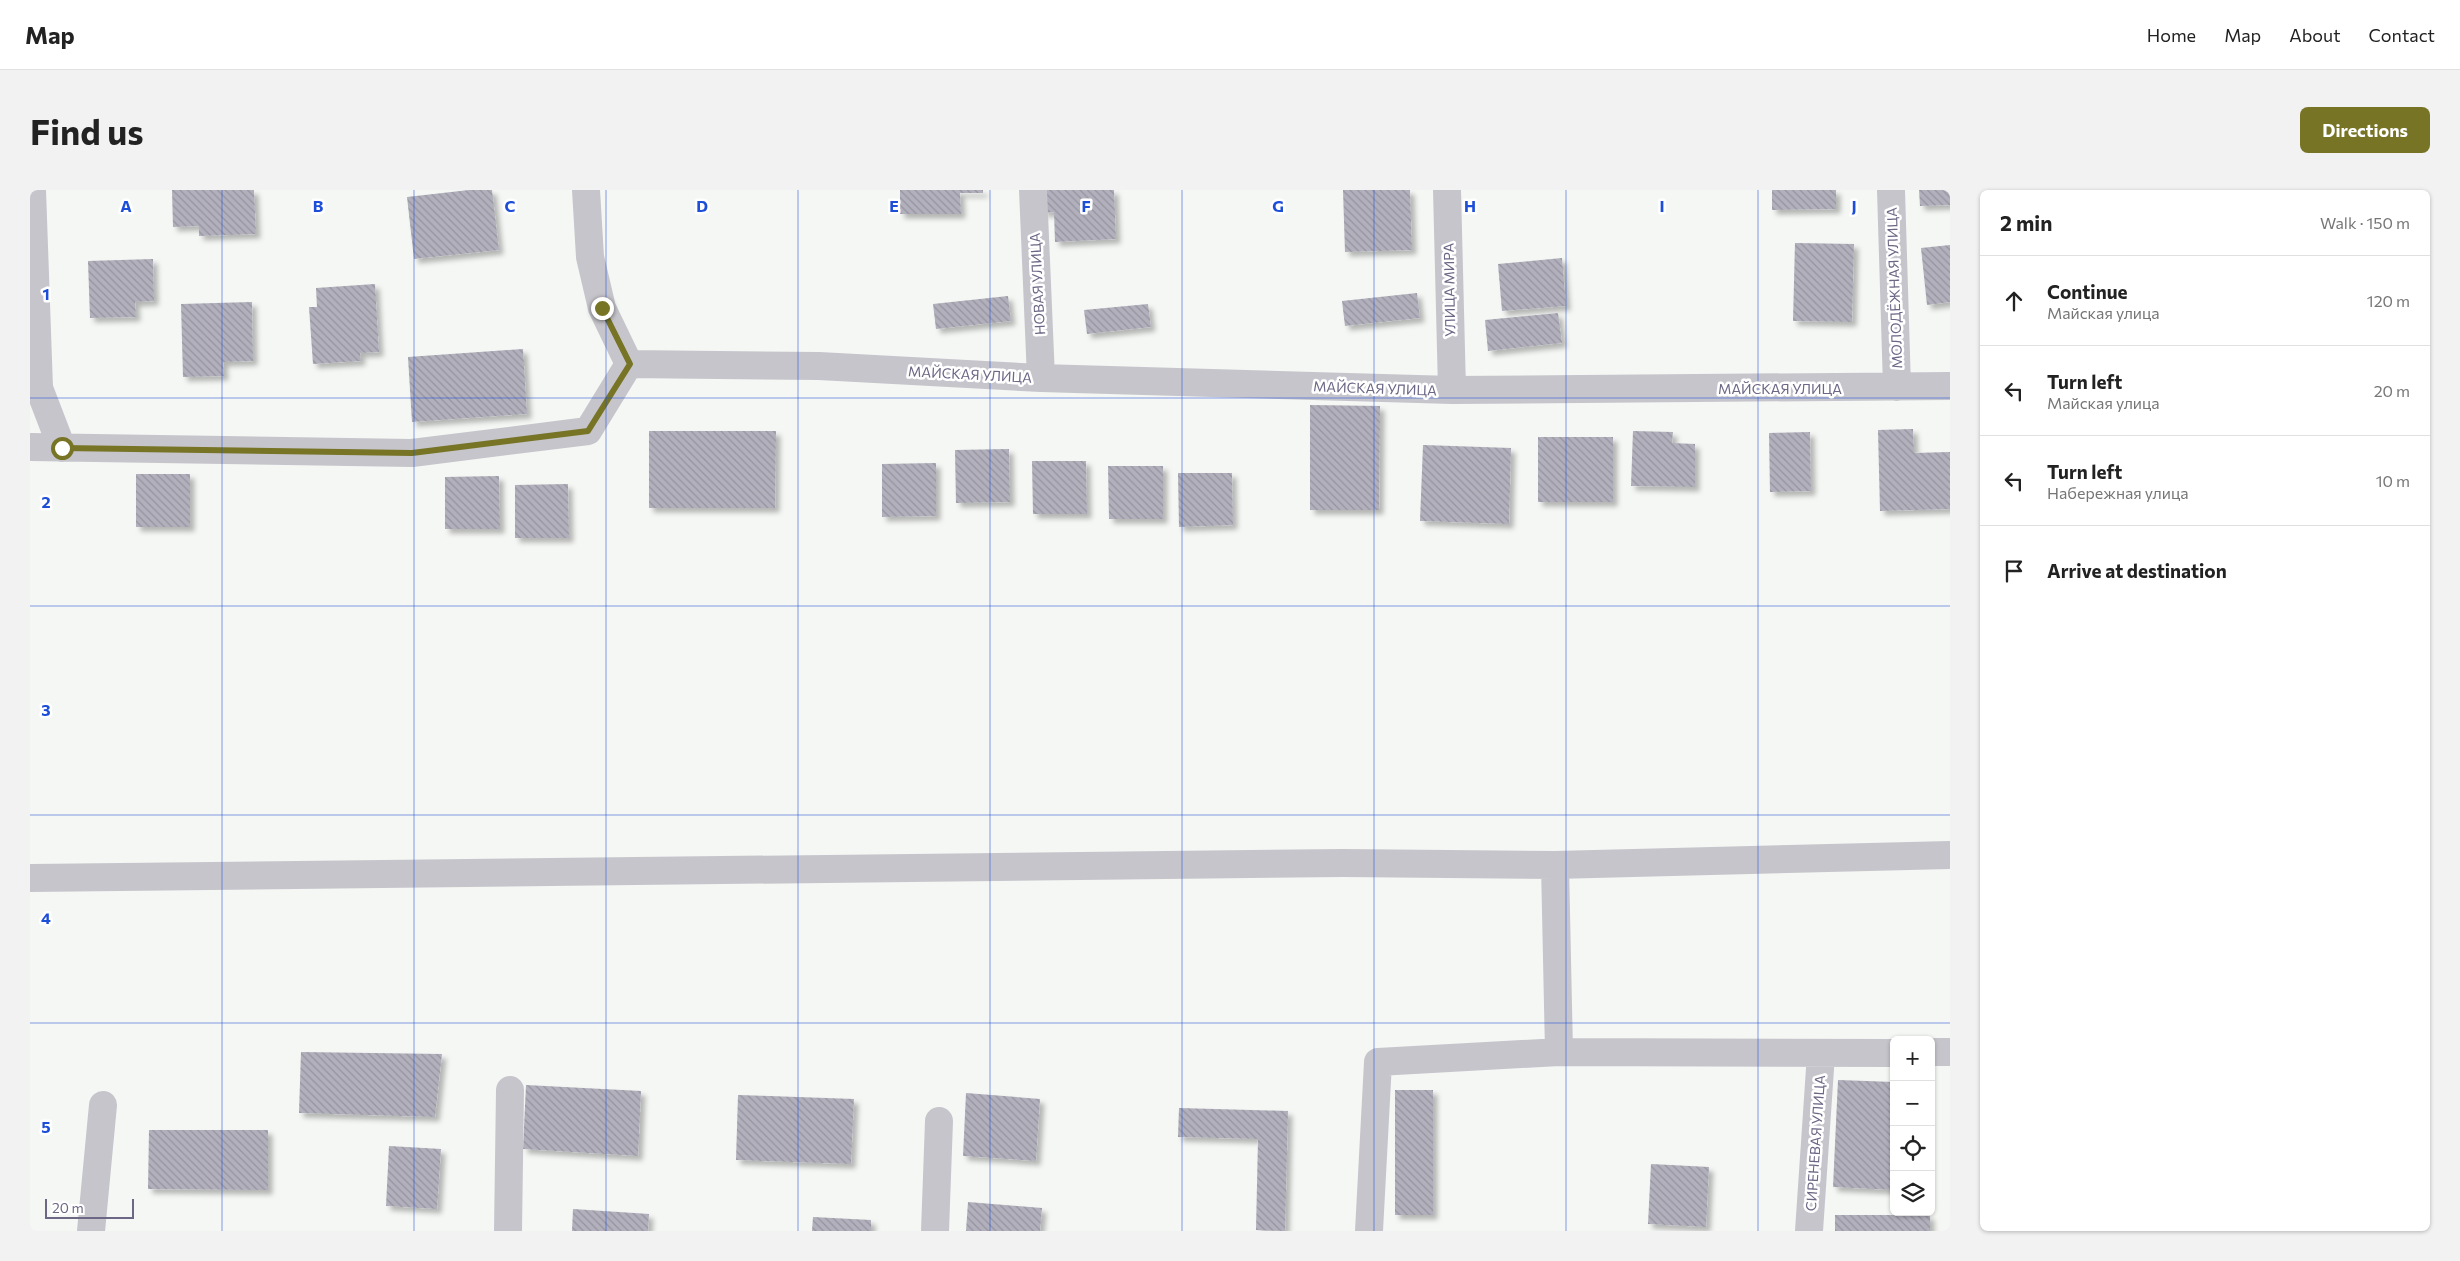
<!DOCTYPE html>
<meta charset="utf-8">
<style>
body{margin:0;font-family:Commissioner,sans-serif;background:#f2f2f2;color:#222}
.controls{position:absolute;right:15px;bottom:15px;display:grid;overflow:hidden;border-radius:8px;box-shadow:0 1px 4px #0004}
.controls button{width:45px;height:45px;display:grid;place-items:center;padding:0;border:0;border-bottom:1px solid #e0e0e0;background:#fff;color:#222;font:25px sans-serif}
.scale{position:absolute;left:15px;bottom:12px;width:89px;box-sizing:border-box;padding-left:5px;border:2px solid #6c6785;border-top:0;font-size:14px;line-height:18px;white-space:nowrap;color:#6c6785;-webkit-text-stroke:4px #fff;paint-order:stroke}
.stop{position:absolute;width:15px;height:15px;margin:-11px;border:4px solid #777426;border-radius:50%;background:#fff}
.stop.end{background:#777426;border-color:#fff;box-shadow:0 1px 5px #0008}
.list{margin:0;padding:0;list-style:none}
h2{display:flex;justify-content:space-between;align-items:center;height:65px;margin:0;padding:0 20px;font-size:21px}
h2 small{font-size:16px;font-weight:400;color:#767676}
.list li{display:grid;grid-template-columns:32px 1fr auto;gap:15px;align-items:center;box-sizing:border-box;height:90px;padding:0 20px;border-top:1px solid #e0e0e0}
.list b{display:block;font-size:19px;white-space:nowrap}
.list p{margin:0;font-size:16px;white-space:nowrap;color:#767676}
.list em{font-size:16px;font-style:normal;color:#767676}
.icon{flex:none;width:28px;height:28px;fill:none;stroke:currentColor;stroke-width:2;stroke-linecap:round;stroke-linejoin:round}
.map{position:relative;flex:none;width:1920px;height:1041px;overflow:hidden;border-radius:8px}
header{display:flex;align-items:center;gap:30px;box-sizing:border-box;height:70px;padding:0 25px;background:#fff;border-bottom:1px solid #e0e0e0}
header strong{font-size:24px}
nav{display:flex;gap:28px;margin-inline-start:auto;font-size:18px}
.intro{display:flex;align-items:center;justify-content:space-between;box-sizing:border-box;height:120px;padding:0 30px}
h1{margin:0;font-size:35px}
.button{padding:12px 22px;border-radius:8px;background:#777426;color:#fff;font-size:18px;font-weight:700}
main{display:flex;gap:30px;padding:0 30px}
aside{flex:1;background:#fff;border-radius:8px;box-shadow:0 1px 4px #0004}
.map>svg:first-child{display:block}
.building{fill:url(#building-back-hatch);filter:url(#shadow)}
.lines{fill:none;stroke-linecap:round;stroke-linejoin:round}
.minor{stroke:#c6c5cc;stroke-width:28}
.route{stroke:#777426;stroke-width:6}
.grid{fill:none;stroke:#1d4ed8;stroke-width:1;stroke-opacity:0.55}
.labels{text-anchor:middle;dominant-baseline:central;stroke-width:5;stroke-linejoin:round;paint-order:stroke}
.street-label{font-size:14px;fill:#6c6785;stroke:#fff}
.grid-label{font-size:16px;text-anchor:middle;font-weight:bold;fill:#1d4ed8;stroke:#fff;stroke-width:5;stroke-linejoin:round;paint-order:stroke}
</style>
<header>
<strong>Map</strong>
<nav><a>Home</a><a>Map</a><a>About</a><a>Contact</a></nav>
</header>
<div class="intro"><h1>Find us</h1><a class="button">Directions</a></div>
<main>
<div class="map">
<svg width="1920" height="1041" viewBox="0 0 1920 1041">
<defs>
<pattern id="building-back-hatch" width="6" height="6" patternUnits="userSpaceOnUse" patternTransform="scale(1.25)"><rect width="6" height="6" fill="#b1b0bc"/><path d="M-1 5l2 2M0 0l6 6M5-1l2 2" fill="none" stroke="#94939e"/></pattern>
<filter id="shadow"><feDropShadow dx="4.5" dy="4.5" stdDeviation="2.5" flood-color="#0004"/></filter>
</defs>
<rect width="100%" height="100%" fill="#f5f7f4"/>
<!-- building -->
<path class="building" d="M 142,0 L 224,0 L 226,44 L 169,46 L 169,36 L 143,37 Z
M 439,0 L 462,0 L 469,60 L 384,69 L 377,7 Z
M 870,0 L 953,0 L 953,3 L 930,3 L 931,24 L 870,24 Z
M 1012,0 L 1084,0 L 1086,49 L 1025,52 L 1024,22 L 1013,23 Z
M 1313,0 L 1380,0 L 1382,60 L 1315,62 Z
M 1742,0 L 1806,0 L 1806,19 L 1742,20 Z
M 1889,0 L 1920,0 L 1920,15 L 1890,16 Z
M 1765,53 L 1824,54 L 1822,132 L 1763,131 Z
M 1920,55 L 1920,112 L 1897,115 L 1891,58 Z
M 1532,68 L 1536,116 L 1472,121 L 1468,74 Z
M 123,69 L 124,111 L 105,112 L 106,127 L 60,128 L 58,71 Z
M 345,94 L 349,162 L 330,163 L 331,171 L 283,174 L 279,117 L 287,117 L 286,98 Z
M 1387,103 L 1390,128 L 1315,136 L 1312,111 Z
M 978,106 L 981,131 L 906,139 L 903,114 Z
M 222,112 L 223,171 L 193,172 L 194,186 L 153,187 L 151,114 Z
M 1118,114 L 1121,137 L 1057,144 L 1054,120 Z
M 1528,123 L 1532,153 L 1458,161 L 1455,130 Z
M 493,159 L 497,224 L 382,232 L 378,167 Z
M 1280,215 L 1350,216 L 1349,320 L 1280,320 Z
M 1883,239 L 1884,263 L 1920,262 L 1920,319 L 1850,321 L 1848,240 Z
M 619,241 L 746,241 L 745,318 L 619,318 Z
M 1603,241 L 1643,242 L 1642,253 L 1665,254 L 1665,297 L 1601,296 Z
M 1780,242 L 1781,301 L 1740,302 L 1739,243 Z
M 1508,247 L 1583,247 L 1583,312 L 1508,312 Z
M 1393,255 L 1481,258 L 1479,334 L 1390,331 Z
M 979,259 L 980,312 L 926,313 L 925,260 Z
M 1002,271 L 1056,271 L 1057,324 L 1003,324 Z
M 906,273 L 906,326 L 852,327 L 852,274 Z
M 1078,276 L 1133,276 L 1133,329 L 1079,329 Z
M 1148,283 L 1202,283 L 1203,335 L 1149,337 Z
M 106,284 L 160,284 L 160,337 L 106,337 Z
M 469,286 L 470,339 L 415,339 L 415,287 Z
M 538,294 L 539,348 L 485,348 L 485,295 Z
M 271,862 L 412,864 L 405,927 L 269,923 Z
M 1808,890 L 1864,892 L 1864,1000 L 1803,997 Z
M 496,895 L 611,901 L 608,966 L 493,959 Z
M 1365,900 L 1403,900 L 1403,1025 L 1365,1025 Z
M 936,903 L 1010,909 L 1006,971 L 933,966 Z
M 708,905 L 824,909 L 821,974 L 706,970 Z
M 1149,918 L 1258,921 L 1255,1041 L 1226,1040 L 1228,949 L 1148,947 Z
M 119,940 L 238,940 L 238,1000 L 118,999 Z
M 359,956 L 411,959 L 407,1019 L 356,1016 Z
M 1621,974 L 1679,977 L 1676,1037 L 1618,1034 Z
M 938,1012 L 1012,1018 L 1010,1041 L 936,1041 Z
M 543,1019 L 619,1024 L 618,1041 L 542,1041 Z
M 1805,1025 L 1900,1025 L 1900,1041 L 1805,1041 Z
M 783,1027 L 841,1030 L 841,1041 L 782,1041 Z"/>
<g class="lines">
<!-- minor -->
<path class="minor" d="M 2,0 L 9,198 L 32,258
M 556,0 L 560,67 L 572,118 L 599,174
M 1003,0 L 1011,188
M 1417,0 L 1422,200
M 1861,0 L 1867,197
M 0,257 L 382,263 L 558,241 L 599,174 L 789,176 L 1011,188 L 1422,200 L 1920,196
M 1525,675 L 1529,862
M 0,688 L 1313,673 L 1525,675 L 1920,665
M 1901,862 L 1920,862
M 61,1041 L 73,915
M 478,1041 L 480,900
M 905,1041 L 909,931
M 1339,1041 L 1348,872 L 1529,862 L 1864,863
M 1779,1041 L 1791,864"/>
</g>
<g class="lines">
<!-- route -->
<path class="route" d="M 32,258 L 382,263 L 558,241 L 600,174 L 572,118"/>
</g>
<!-- grid -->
<path class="grid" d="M 192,0 L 192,1041M 384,0 L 384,1041M 576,0 L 576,1041M 768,0 L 768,1041M 960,0 L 960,1041M 1152,0 L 1152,1041M 1344,0 L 1344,1041M 1536,0 L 1536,1041M 1728,0 L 1728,1041M 0,208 L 1920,208M 0,416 L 1920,416M 0,625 L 1920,625M 0,833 L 1920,833"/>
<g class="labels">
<!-- street labels -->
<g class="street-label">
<text transform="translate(1007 94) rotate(-93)">НОВАЯ УЛИЦА</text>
<text transform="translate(1864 98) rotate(-92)">МОЛОДЁЖНАЯ УЛИЦА</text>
<text transform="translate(1419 100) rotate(-91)">УЛИЦА МИРА</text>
<text transform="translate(940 184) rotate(3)">МАЙСКАЯ УЛИЦА</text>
<text transform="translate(1345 198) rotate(2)">МАЙСКАЯ УЛИЦА</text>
<text x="1750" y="198">МАЙСКАЯ УЛИЦА</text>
<text transform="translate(1785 953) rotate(-86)">СИРЕНЕВАЯ УЛИЦА</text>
</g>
</g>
<g class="grid-label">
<text x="96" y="22">A</text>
<text x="288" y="22">B</text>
<text x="480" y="22">C</text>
<text x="672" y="22">D</text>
<text x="864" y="22">E</text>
<text x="1056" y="22">F</text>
<text x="1248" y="22">G</text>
<text x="1440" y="22">H</text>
<text x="1632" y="22">I</text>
<text x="1824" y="22">J</text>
<text x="16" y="110">1</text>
<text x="16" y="318">2</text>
<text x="16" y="526">3</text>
<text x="16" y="734">4</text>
<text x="16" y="943">5</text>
</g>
</svg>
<div class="controls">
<button>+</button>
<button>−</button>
<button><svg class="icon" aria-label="locate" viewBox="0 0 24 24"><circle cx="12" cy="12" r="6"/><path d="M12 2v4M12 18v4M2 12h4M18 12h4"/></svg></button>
<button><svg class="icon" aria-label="layers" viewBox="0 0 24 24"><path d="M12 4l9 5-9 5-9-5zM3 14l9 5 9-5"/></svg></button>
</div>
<div class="scale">20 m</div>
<div class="stop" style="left:32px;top:258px"></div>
<div class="stop end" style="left:572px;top:118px"></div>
</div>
<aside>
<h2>2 min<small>Walk · 150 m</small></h2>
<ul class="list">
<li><svg class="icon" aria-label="ahead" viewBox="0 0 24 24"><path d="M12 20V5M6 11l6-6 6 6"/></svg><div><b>Continue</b><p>Майская улица</p></div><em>120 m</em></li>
<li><svg class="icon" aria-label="left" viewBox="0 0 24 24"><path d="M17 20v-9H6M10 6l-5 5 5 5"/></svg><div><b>Turn left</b><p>Майская улица</p></div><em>20 m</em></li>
<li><svg class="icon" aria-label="left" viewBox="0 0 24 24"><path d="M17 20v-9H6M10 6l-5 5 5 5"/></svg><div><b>Turn left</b><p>Набережная улица</p></div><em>10 m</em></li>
<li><svg class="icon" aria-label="arrive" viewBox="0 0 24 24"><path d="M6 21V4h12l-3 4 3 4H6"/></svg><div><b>Arrive at destination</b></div></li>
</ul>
</aside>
</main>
